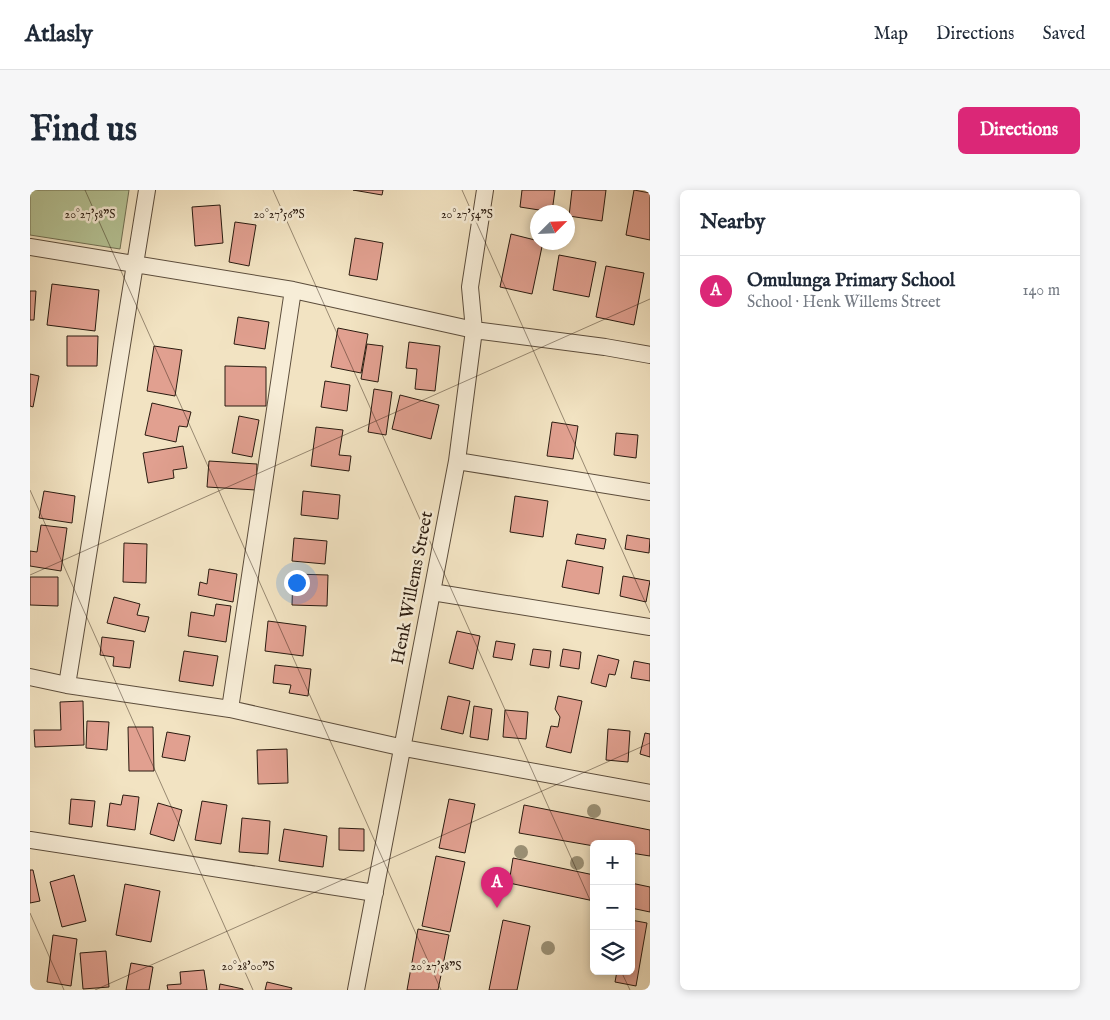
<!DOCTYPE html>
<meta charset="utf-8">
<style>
body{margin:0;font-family:"IM FELL English",serif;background:#f6f6f7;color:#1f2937}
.controls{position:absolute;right:15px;bottom:15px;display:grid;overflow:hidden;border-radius:8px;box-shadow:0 2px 8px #0003}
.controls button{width:45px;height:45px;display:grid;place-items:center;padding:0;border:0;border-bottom:1px solid #e0e1e3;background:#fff;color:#1f2937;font:25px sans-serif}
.compass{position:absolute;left:500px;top:15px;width:45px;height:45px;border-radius:50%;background:#fff;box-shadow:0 2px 8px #0003;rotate:66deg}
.you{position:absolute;left:266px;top:392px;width:18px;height:18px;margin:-12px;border:4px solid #fff;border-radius:50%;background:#1a73e8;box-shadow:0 0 0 8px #1a73e833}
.badge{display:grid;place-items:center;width:32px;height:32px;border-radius:50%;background:#db2777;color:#fff;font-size:16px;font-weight:700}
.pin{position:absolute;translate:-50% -41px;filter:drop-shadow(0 1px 2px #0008)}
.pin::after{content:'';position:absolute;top:26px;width:18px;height:15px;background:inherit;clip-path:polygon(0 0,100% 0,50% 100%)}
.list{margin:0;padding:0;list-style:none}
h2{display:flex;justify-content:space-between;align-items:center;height:65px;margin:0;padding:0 20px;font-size:21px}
h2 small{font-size:16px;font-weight:400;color:#747a83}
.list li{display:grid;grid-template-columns:32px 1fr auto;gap:15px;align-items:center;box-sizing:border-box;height:70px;padding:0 20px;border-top:1px solid #e0e1e3}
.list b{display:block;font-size:19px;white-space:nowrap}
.list p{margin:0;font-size:16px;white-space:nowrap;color:#747a83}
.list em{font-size:16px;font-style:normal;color:#747a83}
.icon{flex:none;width:28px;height:28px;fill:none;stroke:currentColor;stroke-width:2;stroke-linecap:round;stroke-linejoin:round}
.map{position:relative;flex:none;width:620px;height:800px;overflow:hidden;border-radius:8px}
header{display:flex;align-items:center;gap:30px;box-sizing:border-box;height:70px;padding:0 25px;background:#fff;border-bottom:1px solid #e0e1e3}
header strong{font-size:24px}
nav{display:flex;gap:28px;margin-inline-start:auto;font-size:18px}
.intro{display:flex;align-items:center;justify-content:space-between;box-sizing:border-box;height:120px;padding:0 30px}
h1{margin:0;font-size:35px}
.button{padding:12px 22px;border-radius:8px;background:#db2777;color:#fff;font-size:18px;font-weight:700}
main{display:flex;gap:30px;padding:0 30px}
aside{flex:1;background:#fff;border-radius:8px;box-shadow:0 2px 8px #0003}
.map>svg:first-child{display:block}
.green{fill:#b6c597;stroke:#707054}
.building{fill:#e1a090;stroke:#2a1b10}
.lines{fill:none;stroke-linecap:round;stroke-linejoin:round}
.street-casing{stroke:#5c4d3c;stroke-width:18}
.street{stroke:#f7edd7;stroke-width:16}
.tree{fill:#9b9176}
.ticks{fill:none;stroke:#2a1b10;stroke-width:1;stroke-opacity:0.45}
.labels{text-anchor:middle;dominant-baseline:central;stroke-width:5;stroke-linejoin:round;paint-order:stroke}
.street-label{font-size:18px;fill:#2a1b10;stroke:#f7edd7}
.ticks-label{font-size:12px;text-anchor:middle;fill:#2a1b10;stroke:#f7edd7;stroke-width:5;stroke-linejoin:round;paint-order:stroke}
</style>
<header>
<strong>Atlasly</strong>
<nav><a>Map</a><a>Directions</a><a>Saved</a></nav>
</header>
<div class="intro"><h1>Find us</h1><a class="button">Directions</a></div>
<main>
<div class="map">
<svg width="620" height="800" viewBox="0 0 620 800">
<rect width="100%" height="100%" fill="#f2e3c2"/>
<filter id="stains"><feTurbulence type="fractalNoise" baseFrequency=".004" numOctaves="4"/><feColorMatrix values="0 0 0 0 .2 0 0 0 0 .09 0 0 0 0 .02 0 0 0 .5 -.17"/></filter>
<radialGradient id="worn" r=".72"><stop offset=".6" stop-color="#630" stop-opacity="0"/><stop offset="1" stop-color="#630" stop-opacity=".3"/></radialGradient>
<!-- green -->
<path class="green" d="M 0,0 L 99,0 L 90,59 L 0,45 Z"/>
<!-- building -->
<path class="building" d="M 323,0 L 353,0 L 352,5 Z
M 492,0 L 525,0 L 522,22 L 490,17 Z
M 542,0 L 576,0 L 572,31 L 539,26 Z
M 604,0 L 620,3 L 620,50 L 596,45 Z
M 190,15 L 193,53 L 165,56 L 162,17 Z
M 205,32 L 226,35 L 219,76 L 199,72 Z
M 481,44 L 513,52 L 502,104 L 470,97 Z
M 325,48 L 353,53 L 347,90 L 319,85 Z
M 529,65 L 566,72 L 559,107 L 523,100 Z
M 576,76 L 614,83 L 604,135 L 566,127 Z
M 22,94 L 69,100 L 65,141 L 17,135 Z
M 0,101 L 6,101 L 4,130 L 0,130 Z
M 208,127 L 239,132 L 235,159 L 204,154 Z
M 308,138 L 338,144 L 331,183 L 301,177 Z
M 37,146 L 68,146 L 67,176 L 37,176 Z
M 379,152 L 410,156 L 405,201 L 385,199 L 387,179 L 376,178 Z
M 337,154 L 353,156 L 348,192 L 331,189 Z
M 124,156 L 152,160 L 145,206 L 117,201 Z
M 195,176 L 236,177 L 236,216 L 195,216 Z
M 0,184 L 9,186 L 3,217 L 0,216 Z
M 295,191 L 320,195 L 317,221 L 291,217 Z
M 344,199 L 362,202 L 356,245 L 338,242 Z
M 370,205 L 409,215 L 401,249 L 362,239 Z
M 122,213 L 161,222 L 157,237 L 149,236 L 146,252 L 115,245 Z
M 209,226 L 229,230 L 222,267 L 202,263 Z
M 522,232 L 548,236 L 543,269 L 517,266 Z
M 286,237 L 313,240 L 309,265 L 321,266 L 319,281 L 281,276 Z
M 586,243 L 608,245 L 606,268 L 584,265 Z
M 153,256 L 157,278 L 143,280 L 144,288 L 118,293 L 113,263 Z
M 179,271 L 227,274 L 226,300 L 177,297 Z
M 14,301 L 45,306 L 42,333 L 9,328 Z
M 273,301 L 310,305 L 308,329 L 271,325 Z
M 485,306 L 518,311 L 513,347 L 480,342 Z
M 11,335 L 37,338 L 31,381 L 0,376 L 0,361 L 7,362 Z
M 547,344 L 576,349 L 574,359 L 545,354 Z
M 597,345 L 620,349 L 619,363 L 595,359 Z
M 264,348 L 297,351 L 295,374 L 262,371 Z
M 94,353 L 117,354 L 116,393 L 93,392 Z
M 537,370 L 573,377 L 569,404 L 532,397 Z
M 179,379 L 207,384 L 203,412 L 168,405 L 170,392 L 177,394 Z
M 263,384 L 298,385 L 297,416 L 262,415 Z
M 593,386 L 620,391 L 616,412 L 590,406 Z
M 0,387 L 28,387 L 28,416 L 0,415 Z
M 84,407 L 110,414 L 107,425 L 119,427 L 115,442 L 77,433 Z
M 186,414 L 201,416 L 196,452 L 158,446 L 161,422 L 184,426 Z
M 238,431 L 276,436 L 273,466 L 235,461 Z
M 427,441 L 450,446 L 443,479 L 419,473 Z
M 72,447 L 104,451 L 100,478 L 83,476 L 84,467 L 70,465 Z
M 466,451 L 485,454 L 482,470 L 463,467 Z
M 503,459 L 521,461 L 519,478 L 500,475 Z
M 533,459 L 551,462 L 549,479 L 530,476 Z
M 154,461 L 188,466 L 183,496 L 149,491 Z
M 568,465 L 589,470 L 585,485 L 579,484 L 576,497 L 561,493 Z
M 604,471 L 620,474 L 620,491 L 601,488 Z
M 245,475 L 281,479 L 278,506 L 259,503 L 261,495 L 243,493 Z
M 418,506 L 440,511 L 433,544 L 411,539 Z
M 528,506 L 552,511 L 541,563 L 516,557 L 521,536 L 528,537 L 530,527 L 525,519 Z
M 53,511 L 54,555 L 5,557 L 4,540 L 31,540 L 30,512 Z
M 444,516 L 462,519 L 458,550 L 440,547 Z
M 475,520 L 498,522 L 496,549 L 473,547 Z
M 57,531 L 79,532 L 77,560 L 56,558 Z
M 98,537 L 123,537 L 124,581 L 99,581 Z
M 578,539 L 600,541 L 598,572 L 576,570 Z
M 137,542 L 160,546 L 155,571 L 132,567 Z
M 615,543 L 620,544 L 620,567 L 610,564 Z
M 257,559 L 258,593 L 228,594 L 227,560 Z
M 93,605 L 109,607 L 105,640 L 77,636 L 80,613 L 91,615 Z
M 41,609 L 65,611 L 62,637 L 39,634 Z
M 419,609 L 445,614 L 435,663 L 409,658 Z
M 172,611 L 197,615 L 191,654 L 165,650 Z
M 128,613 L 152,620 L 144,651 L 120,644 Z
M 494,615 L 620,640 L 620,666 L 601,663 L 601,654 L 564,654 L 564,656 L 489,643 Z
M 212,628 L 240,631 L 238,664 L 209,662 Z
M 309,638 L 334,639 L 334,661 L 309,660 Z
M 254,639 L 297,646 L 293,677 L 249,671 Z
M 406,666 L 435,672 L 420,742 L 392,736 Z
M 483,668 L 564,685 L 564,711 L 479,693 Z
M 0,680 L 3,680 L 10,711 L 0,713 Z
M 44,685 L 56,731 L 32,737 L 20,692 Z
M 601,693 L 620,697 L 620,722 L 601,718 Z
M 95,694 L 130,701 L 121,752 L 86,745 Z
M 473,730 L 500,736 L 487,800 L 459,800 Z
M 601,730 L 617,733 L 606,796 L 585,792 L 587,781 L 601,781 Z
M 388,739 L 419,745 L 408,800 L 377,800 Z
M 23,745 L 47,749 L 41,796 L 17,792 Z
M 76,761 L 79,797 L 53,799 L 50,763 Z
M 101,773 L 123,777 L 119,800 L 96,800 Z
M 174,780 L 177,800 L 138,800 L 137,795 L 151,794 L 150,782 Z
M 237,792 L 262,798 L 261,800 L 235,800 Z
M 190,794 L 213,799 L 213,800 L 189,800 Z"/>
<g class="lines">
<!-- street casing -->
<g class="street-casing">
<path id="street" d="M 0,57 L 263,100 L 444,140 L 575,157 L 620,165
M 427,271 L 620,302
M 402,402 L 620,437
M 0,487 L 37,495 L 200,519 L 374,558 L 620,603
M 37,495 L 117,0
M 200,519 L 263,100
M 0,650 L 345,703
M 326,800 L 427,271 L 444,140 L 440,97 L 455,0"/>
</g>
<!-- street -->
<use href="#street" class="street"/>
</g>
<!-- trees -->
<g class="tree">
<circle cx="564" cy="621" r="7"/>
<circle cx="491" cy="662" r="7"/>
<circle cx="547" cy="673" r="7"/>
<circle cx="518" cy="758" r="7"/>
</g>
<!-- ticks -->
<path class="ticks" d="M 55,0 L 411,800M 243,0 L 564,719M 432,0 L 620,423M 0,300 L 223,800M 0,385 L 620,109M 0,723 L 34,800M 591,781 L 600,800M 65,800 L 620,553"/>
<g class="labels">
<!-- street labels -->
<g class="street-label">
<text transform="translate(383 398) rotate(-79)">Henk Willems Street</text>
</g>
</g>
<g class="ticks-label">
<text x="437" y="28">20°27'54"S</text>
<text x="60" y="28">20°27'58"S</text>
<text x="249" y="28">20°27'56"S</text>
<text x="218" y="780">20°28'00"S</text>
<text x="406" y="780">20°27'58"S</text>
</g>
<rect width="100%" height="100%" filter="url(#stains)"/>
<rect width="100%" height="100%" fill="url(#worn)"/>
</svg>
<div class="controls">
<button>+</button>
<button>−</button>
<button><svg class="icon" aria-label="layers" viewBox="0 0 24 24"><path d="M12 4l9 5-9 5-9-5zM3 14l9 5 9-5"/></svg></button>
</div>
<svg class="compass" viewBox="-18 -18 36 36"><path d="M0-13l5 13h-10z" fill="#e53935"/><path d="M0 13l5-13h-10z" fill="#747a83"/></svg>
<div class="you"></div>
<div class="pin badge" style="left:467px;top:718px">A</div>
</div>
<aside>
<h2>Nearby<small></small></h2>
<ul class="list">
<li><span class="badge">A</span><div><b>Omulunga Primary School</b><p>School · Henk Willems Street</p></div><em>140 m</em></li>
</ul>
</aside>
</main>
